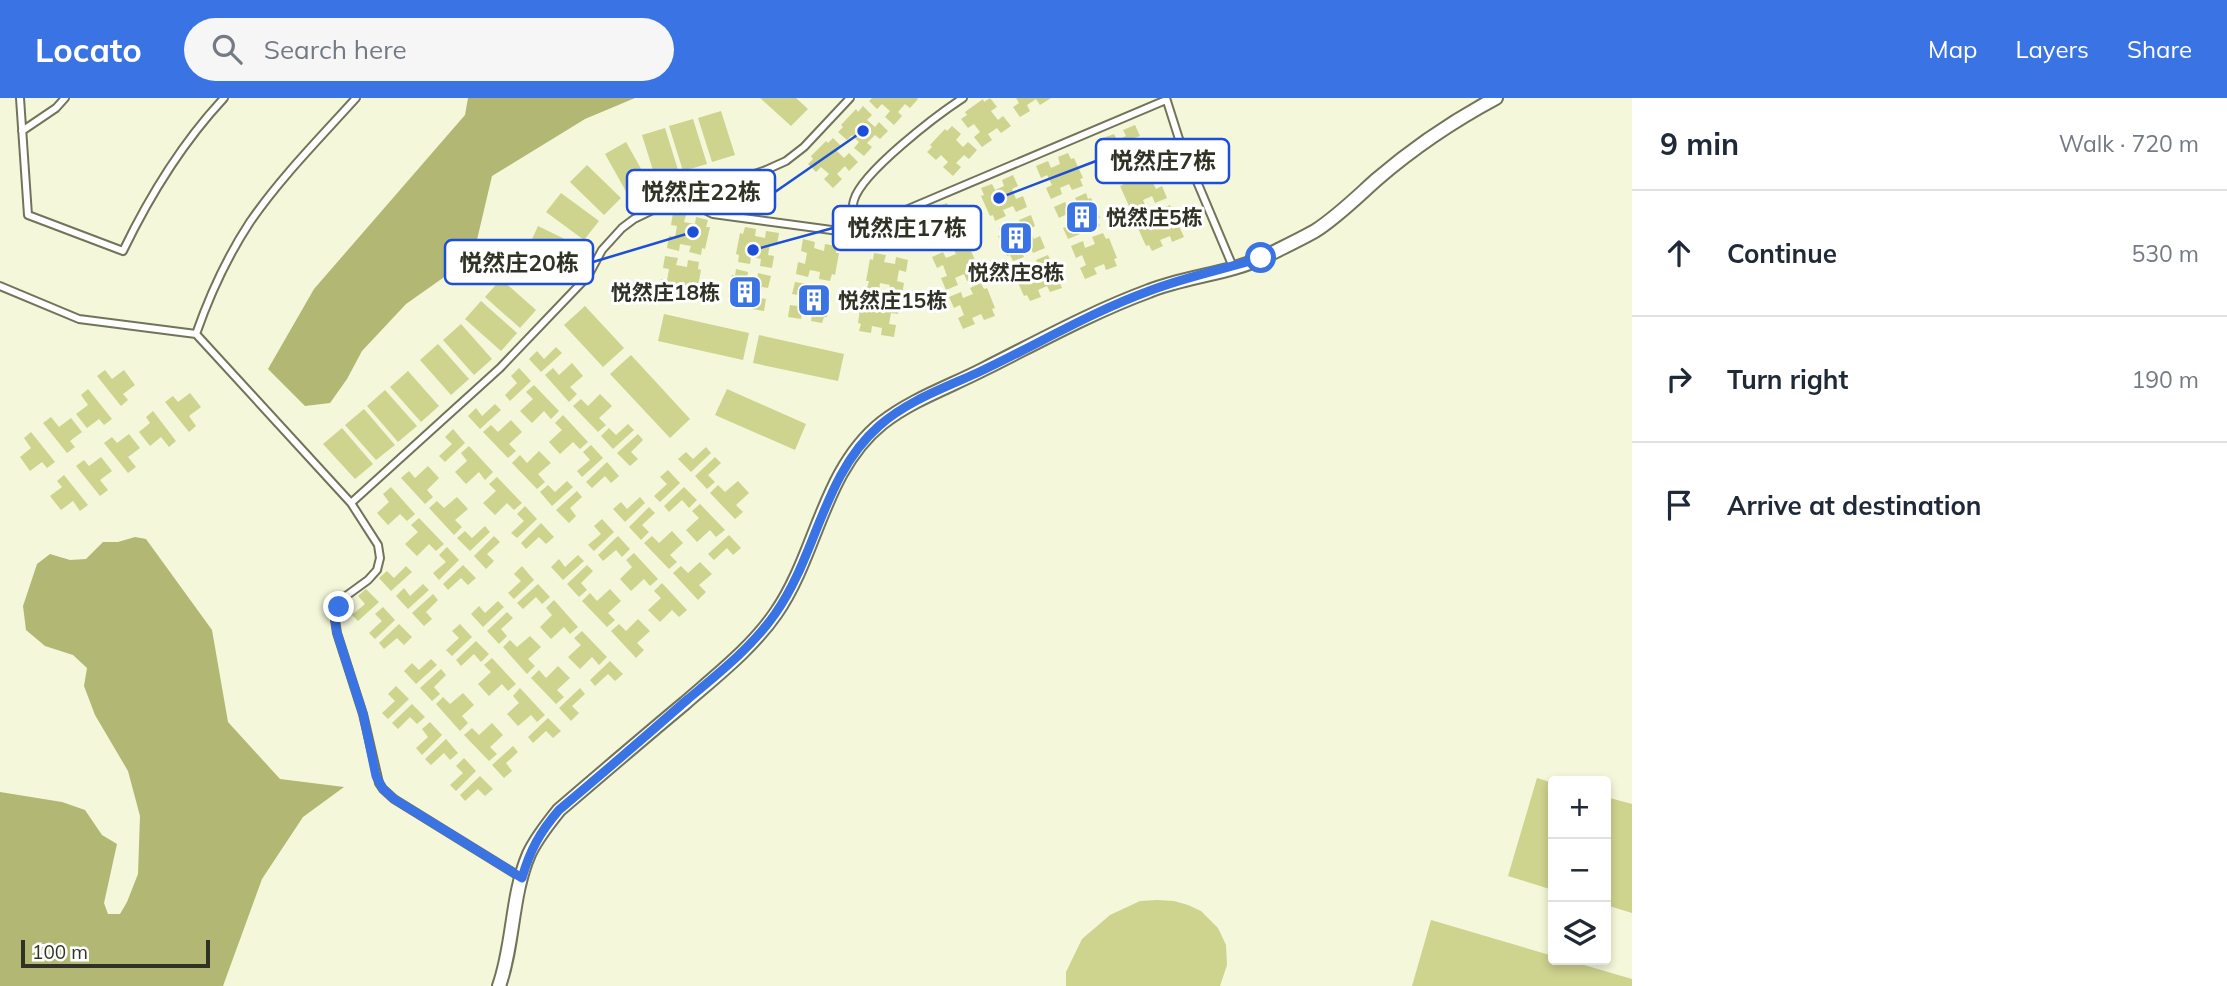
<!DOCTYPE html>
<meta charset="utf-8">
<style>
body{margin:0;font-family:Mulish,"Noto Sans SC",sans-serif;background:#f6f6f7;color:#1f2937}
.controls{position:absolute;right:21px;bottom:21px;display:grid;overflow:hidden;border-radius:7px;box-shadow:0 4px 10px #0003}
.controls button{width:63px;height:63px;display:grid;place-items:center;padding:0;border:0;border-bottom:2px solid #e0e1e3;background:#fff;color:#1f2937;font:35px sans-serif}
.scale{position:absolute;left:21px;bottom:18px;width:189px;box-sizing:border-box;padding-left:7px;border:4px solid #313226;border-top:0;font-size:19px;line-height:24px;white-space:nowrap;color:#313226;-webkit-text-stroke:5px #fff;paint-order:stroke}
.stop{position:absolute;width:21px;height:21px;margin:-16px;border:5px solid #3a73e3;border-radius:50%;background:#fff}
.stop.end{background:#3a73e3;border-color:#fff;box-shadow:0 2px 7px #0008}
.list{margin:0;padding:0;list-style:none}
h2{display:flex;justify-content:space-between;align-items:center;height:91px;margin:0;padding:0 28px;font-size:30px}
h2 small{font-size:23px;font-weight:400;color:#747a83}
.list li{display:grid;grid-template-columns:46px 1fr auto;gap:21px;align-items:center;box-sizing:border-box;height:126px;padding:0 28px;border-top:2px solid #e0e1e3}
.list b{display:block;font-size:26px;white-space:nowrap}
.list em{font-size:23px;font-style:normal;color:#747a83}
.icon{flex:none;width:38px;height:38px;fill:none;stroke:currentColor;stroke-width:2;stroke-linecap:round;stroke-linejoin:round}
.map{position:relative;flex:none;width:1632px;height:888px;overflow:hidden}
header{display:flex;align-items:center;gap:42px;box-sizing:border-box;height:98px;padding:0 35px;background:#3a73e3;color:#fff}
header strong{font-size:33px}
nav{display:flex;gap:38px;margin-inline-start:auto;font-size:24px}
.search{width:490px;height:63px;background:#f6f6f7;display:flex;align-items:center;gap:18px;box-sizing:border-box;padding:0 24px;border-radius:38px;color:#747a83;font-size:26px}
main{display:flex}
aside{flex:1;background:#fff}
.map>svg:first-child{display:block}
.water{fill:#b2b773}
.building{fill:#ced38e}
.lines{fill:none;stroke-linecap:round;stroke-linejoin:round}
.service-casing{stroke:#727459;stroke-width:10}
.minor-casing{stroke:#727459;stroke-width:16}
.service{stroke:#fff;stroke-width:6}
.minor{stroke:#fff;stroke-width:12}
.route{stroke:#3a73e3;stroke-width:9}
.labels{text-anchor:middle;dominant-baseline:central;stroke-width:6;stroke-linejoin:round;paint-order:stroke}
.poi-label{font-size:21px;font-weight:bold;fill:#313226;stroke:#fff;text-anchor:start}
.leader{fill:none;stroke:#1d4ed8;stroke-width:2.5}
.callout-dot{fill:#1d4ed8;stroke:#fff;stroke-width:2.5}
.callout{fill:#fff;stroke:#1d4ed8;stroke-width:2.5}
.callout-label{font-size:23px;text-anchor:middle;font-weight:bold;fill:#313226}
</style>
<header>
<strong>Locato</strong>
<div class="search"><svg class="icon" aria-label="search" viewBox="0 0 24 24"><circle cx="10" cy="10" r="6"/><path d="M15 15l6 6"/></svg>Search here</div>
<nav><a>Map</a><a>Layers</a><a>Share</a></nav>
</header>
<main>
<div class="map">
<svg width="1632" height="888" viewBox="0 0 1632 888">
<rect width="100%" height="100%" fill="#f4f7d9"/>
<!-- water -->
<path class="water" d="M 468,0 L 635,0 L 585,21 L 492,78 L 476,146 L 457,170 L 406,206 L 362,253 L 347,281 L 330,305 L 305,308 L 268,271 L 314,191 L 465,17 Z
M 135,439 L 146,441 L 212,532 L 228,624 L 280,681 L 344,689 L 303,719 L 262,781 L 223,888 L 0,888 L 0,694 L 62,704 L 85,712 L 102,737 L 117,746 L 104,805 L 108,816 L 120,816 L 127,804 L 138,776 L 140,718 L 128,673 L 95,617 L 84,588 L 87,570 L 73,557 L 45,548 L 26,532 L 23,508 L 37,466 L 50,456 L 70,462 L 86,461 L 103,444 L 118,444 Z"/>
<!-- building -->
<path class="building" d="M 760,0 L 796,0 L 808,11 L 791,28 Z
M 872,0 L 917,0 L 918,1 L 910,10 L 905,6 L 898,14 L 902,18 L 894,27 L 885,19 L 890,13 L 882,6 L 877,11 L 869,3 Z
M 990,0 L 997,9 L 991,13 L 998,22 L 1003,18 L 1011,28 L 1001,35 L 997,30 L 988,36 L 992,42 L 982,49 L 974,39 L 980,34 L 974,26 L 968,30 L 961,21 L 967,17 L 965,14 L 983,1 L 984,4 Z
M 1016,0 L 1051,0 L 1040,7 L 1036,1 L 1027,7 L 1030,13 L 1020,19 L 1013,9 L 1019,5 Z
M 863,8 L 872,17 L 867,22 L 875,29 L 879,24 L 888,33 L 880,41 L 875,37 L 867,45 L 872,49 L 864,58 L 854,50 L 859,44 L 852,37 L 847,42 L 838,34 L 843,29 L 841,27 L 856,11 L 858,14 Z
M 721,13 L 735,57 L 712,64 L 698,20 Z
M 693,21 L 707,66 L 683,73 L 669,28 Z
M 1135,27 L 1140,38 L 1134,40 L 1138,51 L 1144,48 L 1149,59 L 1138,64 L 1135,58 L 1125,62 L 1128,68 L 1117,73 L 1115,67 L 1112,68 L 1103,48 L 1106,47 L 1103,40 L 1114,36 L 1117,42 L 1126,38 L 1123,32 Z
M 952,28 L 961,36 L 956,42 L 963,49 L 968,44 L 977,52 L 969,61 L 964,57 L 956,65 L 961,69 L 953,78 L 943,69 L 948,64 L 941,57 L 936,62 L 927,54 L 932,49 L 930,47 L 945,31 L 947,33 Z
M 665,30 L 679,75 L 656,82 L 642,37 Z
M 833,40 L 841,48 L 837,53 L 844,60 L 849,55 L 858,64 L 849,73 L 845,68 L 837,76 L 842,81 L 833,90 L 824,81 L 829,76 L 821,69 L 816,74 L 808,66 L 813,61 L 811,58 L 826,43 L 828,45 Z
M 626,44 L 649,85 L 628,97 L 605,56 Z
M 1068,55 L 1071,61 L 1074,60 L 1083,80 L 1080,81 L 1083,88 L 1072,92 L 1069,86 L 1060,90 L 1062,96 L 1051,101 L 1046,90 L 1052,87 L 1047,77 L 1041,80 L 1036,68 L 1048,63 L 1051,70 L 1060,66 L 1058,59 Z
M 587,67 L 621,100 L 604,117 L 570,84 Z
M 1152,67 L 1157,78 L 1151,81 L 1156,91 L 1162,88 L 1167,100 L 1155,105 L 1152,98 L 1143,102 L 1146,109 L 1135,113 L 1132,107 L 1129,108 L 1120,88 L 1123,87 L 1120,80 L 1131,76 L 1134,82 L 1144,78 L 1141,72 Z
M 1013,77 L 1018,88 L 1012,91 L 1016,101 L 1023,98 L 1027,109 L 1016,114 L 1013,108 L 1003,112 L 1006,118 L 995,123 L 993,117 L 990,118 L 981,98 L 984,97 L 981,90 L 992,86 L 995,92 L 1004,88 L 1002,82 Z
M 561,95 L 599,123 L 584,142 L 546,114 Z
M 1086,95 L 1088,101 L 1091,100 L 1100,120 L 1097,121 L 1100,128 L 1089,132 L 1086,126 L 1077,130 L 1080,136 L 1068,141 L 1063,130 L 1069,128 L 1065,117 L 1059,120 L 1054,109 L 1065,104 L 1068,110 L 1078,106 L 1075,100 Z
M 947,105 L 949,111 L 952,110 L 961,130 L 958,131 L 961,138 L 950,142 L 947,136 L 937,140 L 940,146 L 929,151 L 924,140 L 930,137 L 925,127 L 919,130 L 914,118 L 926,113 L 929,120 L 938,116 L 936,109 Z
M 1170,107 L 1174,118 L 1168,120 L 1173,131 L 1179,128 L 1184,139 L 1172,144 L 1170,138 L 1160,142 L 1163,148 L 1152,153 L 1149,147 L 1146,148 L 1137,128 L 1140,127 L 1138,120 L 1149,116 L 1151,122 L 1161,118 L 1158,112 Z
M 673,115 L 686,117 L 684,124 L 695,126 L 696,119 L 708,122 L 706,129 L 710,129 L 705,151 L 702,150 L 701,157 L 689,154 L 691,148 L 680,146 L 679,153 L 667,150 L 669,138 L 675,139 L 677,128 L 671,127 Z
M 1031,117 L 1035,128 L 1029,131 L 1034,141 L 1040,138 L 1045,150 L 1033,155 L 1030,148 L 1021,152 L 1024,159 L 1013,163 L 1010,157 L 1007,158 L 998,138 L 1001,137 L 999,130 L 1009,126 L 1012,132 L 1022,128 L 1019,122 Z
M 538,128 L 581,149 L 570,170 L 528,150 Z
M 745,129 L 756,131 L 755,138 L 765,140 L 766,133 L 779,135 L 777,147 L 770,146 L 768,157 L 774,158 L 772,170 L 760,168 L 761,161 L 751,159 L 750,166 L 738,164 L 739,157 L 736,156 L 740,135 L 743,136 Z
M 1103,135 L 1106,141 L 1109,140 L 1117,160 L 1114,161 L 1117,168 L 1106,172 L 1104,166 L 1094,170 L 1097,176 L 1085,181 L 1080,170 L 1086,167 L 1082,157 L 1076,160 L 1071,148 L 1083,143 L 1085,150 L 1095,146 L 1092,139 Z
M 803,141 L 815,144 L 814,150 L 824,153 L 825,146 L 837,148 L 836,155 L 839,155 L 835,177 L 832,176 L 830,183 L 819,181 L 820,174 L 810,172 L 808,179 L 796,176 L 798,164 L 805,166 L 807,155 L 801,153 Z
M 964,145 L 967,151 L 970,150 L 978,170 L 975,172 L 978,178 L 967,183 L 964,176 L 955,180 L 958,187 L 946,192 L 941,180 L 947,178 L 943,167 L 937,170 L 932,159 L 943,154 L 946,160 L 956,156 L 953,150 Z
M 874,155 L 886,157 L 884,164 L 895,166 L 896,159 L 908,162 L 906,174 L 899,172 L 897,183 L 904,185 L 902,197 L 889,194 L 890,187 L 880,185 L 879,192 L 867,190 L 869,183 L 866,183 L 870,161 L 873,162 Z
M 1048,157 L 1053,168 L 1047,171 L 1051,181 L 1057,178 L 1062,190 L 1050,194 L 1047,188 L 1038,192 L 1041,199 L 1030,203 L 1027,197 L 1024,198 L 1015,178 L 1018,177 L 1016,170 L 1026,166 L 1029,172 L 1039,168 L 1036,162 Z
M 665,158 L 678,160 L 676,167 L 687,169 L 688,162 L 699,164 L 698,171 L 701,172 L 697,193 L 694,192 L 693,199 L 681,197 L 682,190 L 672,188 L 671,195 L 659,193 L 661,181 L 667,182 L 669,171 L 663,170 Z
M 736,171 L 748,174 L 747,180 L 757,182 L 758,175 L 771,178 L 768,190 L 762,189 L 760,200 L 766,201 L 764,213 L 752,211 L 753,204 L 743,202 L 741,209 L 730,206 L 731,199 L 728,199 L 732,177 L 735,178 Z
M 501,181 L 536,212 L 520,230 L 485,199 Z
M 795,184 L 807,186 L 806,193 L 816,195 L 817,188 L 829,190 L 828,197 L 831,198 L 827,219 L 824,219 L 822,225 L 811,223 L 812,216 L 802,215 L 801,221 L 788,219 L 790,207 L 797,208 L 799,197 L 792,196 Z
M 981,185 L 984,191 L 987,190 L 995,210 L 992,211 L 995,218 L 984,222 L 981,216 L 972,220 L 975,226 L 963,231 L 958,220 L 964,217 L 960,207 L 954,210 L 949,199 L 961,194 L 963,200 L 973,196 L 970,190 Z
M 866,198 L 878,200 L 876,207 L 887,208 L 888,202 L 900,204 L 898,216 L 891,215 L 889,226 L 896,227 L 894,239 L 881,237 L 882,230 L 872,228 L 871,235 L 859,233 L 861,226 L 858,225 L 861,204 L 865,204 Z
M 481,203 L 517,235 L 501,253 L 465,221 Z
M 585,208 L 624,250 L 603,269 L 564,227 Z
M 664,216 L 749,235 L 743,262 L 658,243 Z
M 461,226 L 492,261 L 474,277 L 443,242 Z
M 759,237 L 844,256 L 838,283 L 753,265 Z
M 438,246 L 469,281 L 451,297 L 420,262 Z
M 556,249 L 562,255 L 541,274 L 529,261 L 537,253 L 544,261 Z
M 631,257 L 690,321 L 670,340 L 610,276 Z
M 572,265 L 583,278 L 570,289 L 577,296 L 569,304 L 545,277 L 553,270 L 559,277 Z
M 519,270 L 531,283 L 510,303 L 505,297 L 517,285 L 511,278 Z
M 105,272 L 112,281 L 124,272 L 135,287 L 123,296 L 128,302 L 121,308 L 97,278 Z
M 408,273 L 439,308 L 421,324 L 390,289 Z
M 534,287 L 559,313 L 551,321 L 544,313 L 532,325 L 520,313 L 533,301 L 526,294 Z
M 88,291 L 112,321 L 104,327 L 99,321 L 87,330 L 76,316 L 88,307 L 81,297 Z
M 727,291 L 806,326 L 795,352 L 715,317 Z
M 385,292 L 417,328 L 398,344 L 367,308 Z
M 190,295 L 201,309 L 189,318 L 196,328 L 189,334 L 165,304 L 173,298 L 178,304 Z
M 600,296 L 612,308 L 599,320 L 606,327 L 598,334 L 573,308 L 581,301 L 588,308 Z
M 495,306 L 501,312 L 480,331 L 468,318 L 476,310 L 482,318 Z
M 364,311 L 395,347 L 376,362 L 345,327 Z
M 153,313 L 176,343 L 169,349 L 161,339 L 150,348 L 139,334 L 150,325 L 146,319 Z
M 563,317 L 588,344 L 580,351 L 573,344 L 560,356 L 549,344 L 562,332 L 555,325 Z
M 51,319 L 59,329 L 71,320 L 82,334 L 70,343 L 75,349 L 67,355 L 43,325 Z
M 511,322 L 522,334 L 509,346 L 516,353 L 508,360 L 483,334 L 491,327 L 498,334 Z
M 628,326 L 634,332 L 613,351 L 601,338 L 609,330 L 616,337 Z
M 342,330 L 373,366 L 355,381 L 323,346 Z
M 453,331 L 465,345 L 445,364 L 439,358 L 452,346 L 445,339 Z
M 31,334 L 55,364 L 47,370 L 42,364 L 30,373 L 20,359 L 31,350 L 24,340 Z
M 129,336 L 140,350 L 128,359 L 136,369 L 128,375 L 104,345 L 112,339 L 117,345 Z
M 638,336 L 643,342 L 631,354 L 638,361 L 630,368 L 617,355 Z
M 591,347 L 603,360 L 582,379 L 577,373 L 590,362 L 583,354 Z
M 469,348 L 493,374 L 485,382 L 479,374 L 466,386 L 455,374 L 467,363 L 461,355 Z
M 706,349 L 711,355 L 691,374 L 678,361 L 686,354 L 693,361 Z
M 539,353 L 551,365 L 538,376 L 545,384 L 537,391 L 512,365 L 520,357 L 527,365 Z
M 101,359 L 112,373 L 100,382 L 108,392 L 100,398 L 76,368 L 84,362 L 89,368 Z
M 715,359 L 721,365 L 708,377 L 715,384 L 707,391 L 695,378 Z
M 607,364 L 619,378 L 611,385 L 605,378 L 592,390 L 586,384 Z
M 428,368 L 439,380 L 427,392 L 433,399 L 425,406 L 401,380 L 409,373 L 415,380 Z
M 668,372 L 680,385 L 660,404 L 654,398 L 667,386 L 660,379 Z
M 64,377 L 88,407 L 80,413 L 73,403 L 61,412 L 50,398 L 62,389 L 57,383 Z
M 497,379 L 522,405 L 514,412 L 507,405 L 495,417 L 483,405 L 496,393 L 489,386 Z
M 567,383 L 573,389 L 552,408 L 540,394 L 548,387 L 555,394 Z
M 738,383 L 749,395 L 736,407 L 743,414 L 735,421 L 710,395 L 718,387 L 725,394 Z
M 391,389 L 415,416 L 407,423 L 400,416 L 388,427 L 377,415 L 389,404 L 383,396 Z
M 684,389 L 697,402 L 689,410 L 682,402 L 669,414 L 664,408 Z
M 577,393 L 582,399 L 570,410 L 576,418 L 569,425 L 556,412 Z
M 457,399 L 468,411 L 455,422 L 462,429 L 454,437 L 429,410 L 437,403 L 444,410 Z
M 640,399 L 645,405 L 625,424 L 613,411 L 621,404 L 627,411 Z
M 700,406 L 725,432 L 716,439 L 710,432 L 697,444 L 686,432 L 699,420 L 692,413 Z
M 525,408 L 537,421 L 517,440 L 511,435 L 524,423 L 517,416 Z
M 649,409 L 655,415 L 642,427 L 649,434 L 641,442 L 629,429 Z
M 419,420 L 444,446 L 436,453 L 429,446 L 417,458 L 405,446 L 418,434 L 411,427 Z
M 602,421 L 614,434 L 594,453 L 588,447 L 601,436 L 594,428 Z
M 541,425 L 554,439 L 546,446 L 539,439 L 526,451 L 521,445 Z
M 485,428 L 490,434 L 470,453 L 457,440 L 465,433 L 472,440 Z
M 672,433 L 683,445 L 670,457 L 677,464 L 669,471 L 644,445 L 652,438 L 659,445 Z
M 729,437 L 741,450 L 733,457 L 727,450 L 714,462 L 708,456 Z
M 494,438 L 500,444 L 487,456 L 494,463 L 486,471 L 474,458 Z
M 618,438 L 630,451 L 622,459 L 616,452 L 603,463 L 598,457 Z
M 447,449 L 459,462 L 439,482 L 433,475 L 446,464 L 439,457 Z
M 634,455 L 658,481 L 650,488 L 644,481 L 631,493 L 620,481 L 632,469 L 626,462 Z
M 578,457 L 584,463 L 563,482 L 551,469 L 559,461 L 565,469 Z
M 700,464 L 712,476 L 699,487 L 706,494 L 698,502 L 673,475 L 681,468 L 688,475 Z
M 463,467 L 476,480 L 468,487 L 461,480 L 448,492 L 443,486 Z
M 587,467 L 593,473 L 581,485 L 587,492 L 579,499 L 567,486 Z
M 406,468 L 412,474 L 391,493 L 379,480 L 387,473 L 394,480 Z
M 522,468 L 534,482 L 514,501 L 508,495 L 521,483 L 514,476 Z
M 662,485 L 687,512 L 679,519 L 672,512 L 660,524 L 648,512 L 661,500 L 654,493 Z
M 423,486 L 429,492 L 408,511 L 396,498 L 404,490 L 410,498 Z
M 538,486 L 550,499 L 542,506 L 536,499 L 523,511 L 517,505 Z
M 366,491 L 379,504 L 358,523 L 352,517 L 365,506 L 358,498 Z
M 610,491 L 621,503 L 608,515 L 615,522 L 607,529 L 582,503 L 590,495 L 597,503 Z
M 433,496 L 438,502 L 426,514 L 432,521 L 424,528 L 412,515 Z
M 554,502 L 578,529 L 570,536 L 564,529 L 551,541 L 540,529 L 552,517 L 546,510 Z
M 498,503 L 504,509 L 483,529 L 471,516 L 479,508 L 485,515 Z
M 383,509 L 395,522 L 375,541 L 369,535 L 382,523 L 375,516 Z
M 507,514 L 513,520 L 501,531 L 507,538 L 499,546 L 487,533 Z
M 638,521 L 650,533 L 637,545 L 644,552 L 636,560 L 611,533 L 619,526 L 626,533 Z
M 399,526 L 412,539 L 404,547 L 397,540 L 384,551 L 379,545 Z
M 460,526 L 472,539 L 452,558 L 446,552 L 459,540 L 452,533 Z
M 582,533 L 607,559 L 599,567 L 592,559 L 580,571 L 568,559 L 581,547 L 574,540 Z
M 530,538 L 541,549 L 528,561 L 535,568 L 527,576 L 503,549 L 510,542 L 517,549 Z
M 476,543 L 489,556 L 481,564 L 474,556 L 461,568 L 456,562 Z
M 492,560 L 516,586 L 508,593 L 502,586 L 489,598 L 478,586 L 491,574 L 484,567 Z
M 431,561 L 437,567 L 416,586 L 404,573 L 412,565 L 419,572 Z
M 610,563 L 623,576 L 615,583 L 608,576 L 595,588 L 590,582 Z
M 558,568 L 570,580 L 557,592 L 564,599 L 556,606 L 531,580 L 539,572 L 546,580 Z
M 441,571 L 446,577 L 434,589 L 440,596 L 432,603 L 420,590 Z
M 396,588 L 409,601 L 388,621 L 382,615 L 395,603 L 388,596 Z
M 520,590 L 545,617 L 537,624 L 531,617 L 518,628 L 507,616 L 519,605 L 513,598 Z
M 580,590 L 585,596 L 572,608 L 579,615 L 571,623 L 559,610 Z
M 463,595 L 474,607 L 462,618 L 468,625 L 460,633 L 436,606 L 443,599 L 450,606 Z
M 412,606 L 425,619 L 417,626 L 410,619 L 398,631 L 392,625 Z
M 548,620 L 561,633 L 553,640 L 546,633 L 533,645 L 528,639 Z
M 430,624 L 442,637 L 422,657 L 416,650 L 428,639 L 422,631 Z
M 492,625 L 503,637 L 490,649 L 497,656 L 489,663 L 464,637 L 472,630 L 479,637 Z
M 446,641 L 458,655 L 450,662 L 444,655 L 431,667 L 425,661 Z
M 513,648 L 518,654 L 506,665 L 512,673 L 504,680 L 492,667 Z
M 464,660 L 476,673 L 456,693 L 450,687 L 463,675 L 456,668 Z
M 480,678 L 493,691 L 485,698 L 478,691 L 465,703 L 460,697 Z
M 1537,680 L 1553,685 L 1553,792 L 1508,778 Z
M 1606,699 L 1632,706 L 1632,815 L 1606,807 Z
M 1157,802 L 1174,803 L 1188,807 L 1201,813 L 1218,830 L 1226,847 L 1227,867 L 1220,888 L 1066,888 L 1066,874 L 1082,841 L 1110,817 L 1140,803 Z
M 1431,822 L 1553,858 L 1553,862 L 1567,862 L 1632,881 L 1632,888 L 1412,888 Z"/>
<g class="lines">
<!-- service casing -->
<g class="service-casing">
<path id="service" d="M 20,0 L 28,117 L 123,153 C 150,97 182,45 224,0
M 1166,0 L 1179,41 L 1233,169
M 22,33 L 56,10 L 65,0
M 691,98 L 701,110 L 713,116 L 839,133 L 875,125 L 1166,2
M 857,129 C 854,120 851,111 854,102 C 862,74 937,17 963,0
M 0,188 L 79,221 L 196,236 L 351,405 L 378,447 L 380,460 L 377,472 L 368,482 L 346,498 L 339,509 L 335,522 L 337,535 L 363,616 L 379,685 L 383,691 L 394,701 L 522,780
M 196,236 C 210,196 227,159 250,124 C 281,79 320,40 356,0
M 351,405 L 500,270 L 588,178 L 602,152 L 622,130 L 634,121 L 661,108 L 766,72 L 786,63 L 804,49 L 850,0"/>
</g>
<!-- minor casing -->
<g class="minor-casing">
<path id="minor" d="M 499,888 C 514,846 511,798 529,756 C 537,739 548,726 559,712 C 601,676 643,640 685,605 C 717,577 752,550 776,515 C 817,456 823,372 882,325 C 913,301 949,289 984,271 C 1038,244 1092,214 1149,193 C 1186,178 1230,176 1266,158 C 1282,150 1299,142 1315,133 C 1337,119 1356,100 1376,82 C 1412,51 1453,23 1496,0"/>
</g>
<!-- service -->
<use href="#service" class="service"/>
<!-- minor -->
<use href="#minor" class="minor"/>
</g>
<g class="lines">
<!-- route -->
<path class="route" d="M 339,509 L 335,522 L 337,535 L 363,616 L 376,678 L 383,691 L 394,701 L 522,780 C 530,752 540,734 559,712 C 603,675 646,638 688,601 C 719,575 752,549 775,516 C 817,457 823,377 879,328 C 907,303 944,290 977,275 C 1035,248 1089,215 1149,193 C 1185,179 1224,171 1261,160"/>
</g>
<!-- icons -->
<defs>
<g id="building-square" transform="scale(1.75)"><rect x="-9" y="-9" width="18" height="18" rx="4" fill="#3a73e3" stroke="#fff"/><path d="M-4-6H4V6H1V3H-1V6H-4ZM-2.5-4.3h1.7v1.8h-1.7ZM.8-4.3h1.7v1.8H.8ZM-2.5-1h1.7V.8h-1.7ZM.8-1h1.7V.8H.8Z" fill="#fff"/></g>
</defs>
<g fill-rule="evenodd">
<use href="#building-square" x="1082" y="119"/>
<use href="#building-square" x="1016" y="140"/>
<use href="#building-square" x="745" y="194"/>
<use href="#building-square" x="814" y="202"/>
</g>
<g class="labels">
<!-- poi labels -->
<g class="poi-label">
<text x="1106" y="119">悦然庄5栋</text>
<text x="1016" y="174" text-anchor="middle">悦然庄8栋</text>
<text x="720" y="194" text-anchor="end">悦然庄18栋</text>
<text x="838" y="202">悦然庄15栋</text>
</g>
</g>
<!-- callouts -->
<path class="leader" d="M999 100L1096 63M863 33L775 94M753 152L833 130M693 134L593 164"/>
<g class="callout-dot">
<circle cx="999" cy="100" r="7"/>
<circle cx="863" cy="33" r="7"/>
<circle cx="753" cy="152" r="7"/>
<circle cx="693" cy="134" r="7"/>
</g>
<g class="callout">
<rect x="1096" y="41" width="133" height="44" rx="7"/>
<rect x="627" y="72" width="148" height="44" rx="7"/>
<rect x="833" y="108" width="148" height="44" rx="7"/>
<rect x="445" y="142" width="148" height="44" rx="7"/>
</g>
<g class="callout-label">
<text x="1163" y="71">悦然庄7栋</text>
<text x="701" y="102">悦然庄22栋</text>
<text x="907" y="138">悦然庄17栋</text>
<text x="519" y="173">悦然庄20栋</text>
</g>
</svg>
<div class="controls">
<button>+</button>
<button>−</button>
<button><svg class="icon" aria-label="layers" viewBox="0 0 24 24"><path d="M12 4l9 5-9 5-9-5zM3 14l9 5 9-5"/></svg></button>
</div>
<div class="scale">100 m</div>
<div class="stop" style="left:1261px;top:160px"></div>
<div class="stop end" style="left:339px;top:509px"></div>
</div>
<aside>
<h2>9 min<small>Walk · 720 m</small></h2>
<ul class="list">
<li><svg class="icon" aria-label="ahead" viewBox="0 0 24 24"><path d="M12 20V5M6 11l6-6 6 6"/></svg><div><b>Continue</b></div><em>530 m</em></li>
<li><svg class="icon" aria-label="right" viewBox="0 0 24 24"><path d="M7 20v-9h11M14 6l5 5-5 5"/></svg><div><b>Turn right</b></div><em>190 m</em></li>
<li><svg class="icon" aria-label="arrive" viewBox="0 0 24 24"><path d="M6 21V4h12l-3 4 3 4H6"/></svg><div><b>Arrive at destination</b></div></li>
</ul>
</aside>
</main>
